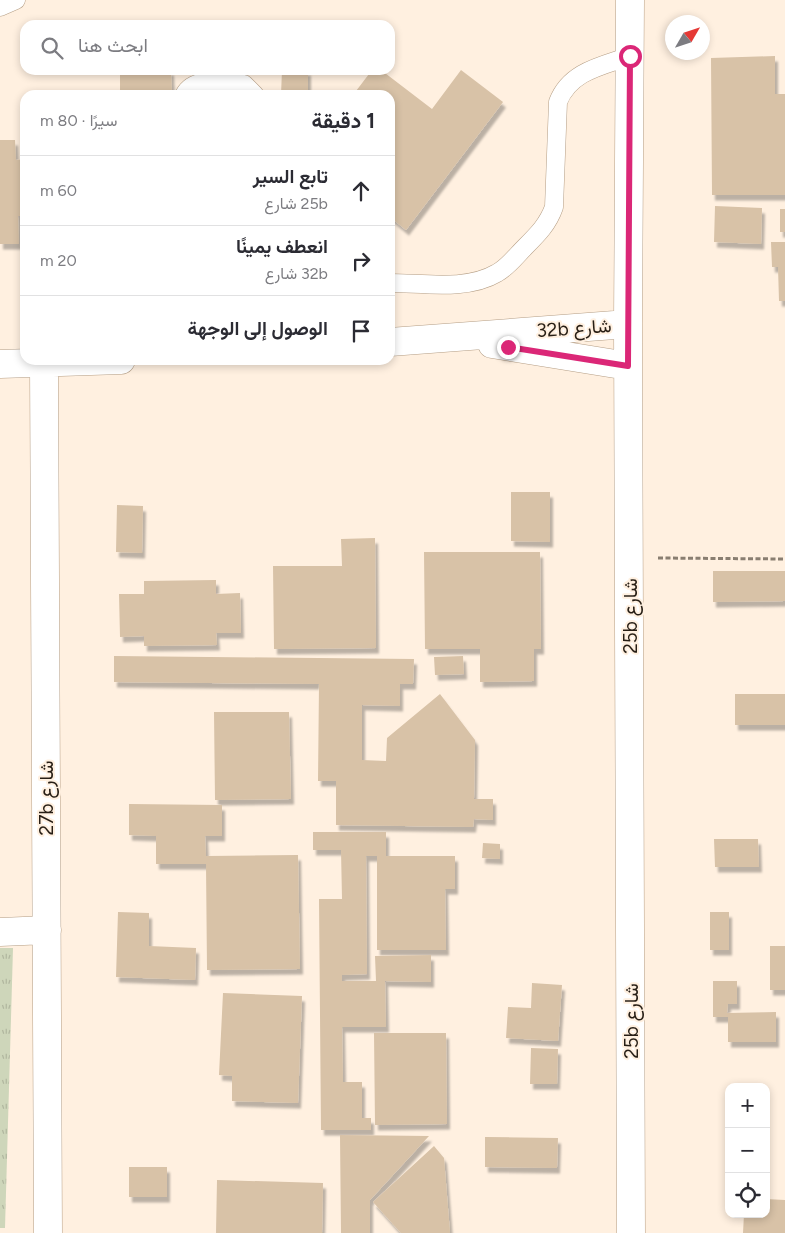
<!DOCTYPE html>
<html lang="ar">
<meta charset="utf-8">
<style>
body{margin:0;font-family:Figtree,Vazirmatn,sans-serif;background:#f2f2f3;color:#2b2b33;direction:rtl}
.controls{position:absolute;right:15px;bottom:15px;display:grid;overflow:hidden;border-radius:10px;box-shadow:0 2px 8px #0003}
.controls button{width:45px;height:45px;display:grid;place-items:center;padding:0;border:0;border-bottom:1px solid #e1e1e2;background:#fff;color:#2b2b33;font:25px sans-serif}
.compass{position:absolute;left:665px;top:15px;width:45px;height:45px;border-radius:50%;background:#fff;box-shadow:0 2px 8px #0003;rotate:51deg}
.stop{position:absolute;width:15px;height:15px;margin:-11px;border:4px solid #db2777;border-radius:50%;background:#fff}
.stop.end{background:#db2777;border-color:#fff;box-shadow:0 1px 5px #0008}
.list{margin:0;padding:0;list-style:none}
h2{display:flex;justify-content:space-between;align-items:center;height:65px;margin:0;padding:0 20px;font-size:21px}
h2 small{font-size:16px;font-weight:400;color:#7c7c81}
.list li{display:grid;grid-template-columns:32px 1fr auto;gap:15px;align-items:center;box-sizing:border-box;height:70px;padding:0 20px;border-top:1px solid #e1e1e2}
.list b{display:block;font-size:19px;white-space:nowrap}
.list p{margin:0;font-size:16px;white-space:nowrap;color:#7c7c81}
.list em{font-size:16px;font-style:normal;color:#7c7c81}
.icon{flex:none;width:28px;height:28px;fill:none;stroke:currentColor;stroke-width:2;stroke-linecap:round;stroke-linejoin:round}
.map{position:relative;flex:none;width:785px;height:1233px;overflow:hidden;direction:ltr}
.search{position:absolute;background:#fff;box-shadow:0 2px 8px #0003;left:20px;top:20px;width:375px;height:55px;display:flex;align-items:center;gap:12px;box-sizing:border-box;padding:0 18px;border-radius:15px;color:#7c7c81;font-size:19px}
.panel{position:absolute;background:#fff;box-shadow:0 2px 8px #0003;left:20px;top:90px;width:375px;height:275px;border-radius:15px;direction:rtl}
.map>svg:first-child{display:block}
.grass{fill:url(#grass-tufts)}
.building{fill:#d8c2a7;filter:url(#shadow)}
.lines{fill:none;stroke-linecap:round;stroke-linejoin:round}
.lane-casing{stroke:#b59e85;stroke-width:19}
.street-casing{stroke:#b59e85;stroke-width:29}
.path{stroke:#897e71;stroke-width:3;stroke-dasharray:5 2.5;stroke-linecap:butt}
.lane{stroke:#fff;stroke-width:18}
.street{stroke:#fff;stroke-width:28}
.route{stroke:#db2777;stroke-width:6}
.labels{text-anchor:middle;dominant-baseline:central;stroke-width:4;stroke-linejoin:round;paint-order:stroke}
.street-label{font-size:19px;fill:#271e15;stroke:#fff0e0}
</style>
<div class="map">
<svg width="785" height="1233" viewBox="0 0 785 1233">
<defs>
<pattern id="grass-tufts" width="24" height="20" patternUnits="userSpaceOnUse" patternTransform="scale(1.25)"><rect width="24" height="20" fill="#ced6ba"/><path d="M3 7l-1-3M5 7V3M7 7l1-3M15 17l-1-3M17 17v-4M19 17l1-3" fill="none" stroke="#b1b79f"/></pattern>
<filter id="shadow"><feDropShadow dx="3" dy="5.5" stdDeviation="1" flood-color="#0004"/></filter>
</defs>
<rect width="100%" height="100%" fill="#fff0e0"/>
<!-- grass -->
<path class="grass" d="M 0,948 L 13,948 L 5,1228 L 0,1228 Z"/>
<!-- building -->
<path class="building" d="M 775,56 L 775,94 L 785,94 L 785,195 L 712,195 L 711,58 Z
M 120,70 L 171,70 L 172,95 L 120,95 Z
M 282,70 L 308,70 L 308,95 L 281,95 Z
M 372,70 L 381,70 L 432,109 L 461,70 L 503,102 L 406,230 L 390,217 L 390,95 L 353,95 Z
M 0,140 L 15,140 L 16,160 L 25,159 L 25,216 L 18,216 L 19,244 L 0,244 Z
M 715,206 L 762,208 L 761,244 L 714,242 Z
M 780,209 L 785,209 L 785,232 L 780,232 Z
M 771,242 L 785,242 L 785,301 L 779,301 L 778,267 L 772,267 Z
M 511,492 L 550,492 L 550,542 L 511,541 Z
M 117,505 L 143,506 L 142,553 L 116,552 Z
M 375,538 L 376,648 L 274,649 L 273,566 L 342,566 L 341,539 Z
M 424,552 L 540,552 L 541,649 L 534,649 L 534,681 L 480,682 L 480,649 L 425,649 Z
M 713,571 L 785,571 L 785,601 L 713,602 Z
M 216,580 L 216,594 L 240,593 L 241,633 L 216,633 L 217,645 L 144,646 L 144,636 L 120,637 L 119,594 L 144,594 L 144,581 Z
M 114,656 L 414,659 L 413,684 L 400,684 L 400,706 L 362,705 L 362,760 L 386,761 L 387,738 L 440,694 L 475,740 L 474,799 L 493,799 L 493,820 L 474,819 L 473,827 L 336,825 L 336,781 L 318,781 L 319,684 L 114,682 Z
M 463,656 L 464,674 L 435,675 L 434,657 Z
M 735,694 L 785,694 L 785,725 L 735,725 Z
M 214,712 L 289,712 L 291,799 L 215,800 Z
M 129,804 L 222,805 L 222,836 L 205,836 L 206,856 L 298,855 L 300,969 L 207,970 L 206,864 L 156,864 L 156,836 L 129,835 Z
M 313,832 L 386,832 L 386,856 L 455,856 L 455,889 L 445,889 L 446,950 L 377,950 L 377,856 L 366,856 L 367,974 L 342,975 L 342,981 L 376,981 L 375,956 L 431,955 L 431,982 L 385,981 L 386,1027 L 342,1027 L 343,1082 L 362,1082 L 362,1118 L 371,1118 L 371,1130 L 321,1130 L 319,899 L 342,899 L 341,850 L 313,850 Z
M 714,839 L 758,839 L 759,867 L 715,867 Z
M 483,843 L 500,844 L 500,859 L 482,858 Z
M 118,912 L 149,913 L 149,946 L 196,948 L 195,980 L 116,977 Z
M 710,912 L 729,912 L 729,950 L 710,950 Z
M 770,946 L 785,946 L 785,990 L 770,990 Z
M 713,981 L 737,981 L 737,1004 L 728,1004 L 727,1013 L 776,1012 L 776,1042 L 728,1042 L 728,1017 L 713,1017 Z
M 532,983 L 562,985 L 558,1041 L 506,1038 L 508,1007 L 531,1008 Z
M 223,993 L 302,996 L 298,1103 L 232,1101 L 232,1076 L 219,1075 Z
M 374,1033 L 446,1033 L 447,1124 L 375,1125 Z
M 531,1048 L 558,1049 L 557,1084 L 530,1084 Z
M 340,1135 L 429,1136 L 370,1200 L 370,1233 L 341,1233 Z
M 485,1137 L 558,1138 L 557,1168 L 485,1167 Z
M 434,1146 L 444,1158 L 450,1233 L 401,1233 L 373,1202 Z
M 129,1167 L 167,1167 L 167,1197 L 129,1197 Z
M 217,1180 L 323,1183 L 322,1233 L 216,1233 Z
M 766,1199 L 785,1200 L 785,1233 L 743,1233 L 744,1214 L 766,1214 Z"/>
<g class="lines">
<!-- lane casing -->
<g class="lane-casing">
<path id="lane" d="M 0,7 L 16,0
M 184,95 C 194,75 225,83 244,84 L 255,95
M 390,283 C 423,283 467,291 497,273 C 508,267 516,256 525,247 C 538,234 548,224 554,207 L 558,102 C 570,71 602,66 630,56"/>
</g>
<!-- street casing -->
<g class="street-casing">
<path id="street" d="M 630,0 L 628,324 L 631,1233
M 390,342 L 628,324
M 492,344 L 628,366
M 44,363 L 48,1233
M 0,364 L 121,360
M 0,932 L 47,930"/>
</g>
<!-- path -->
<path class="path" d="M 658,558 L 785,559"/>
<!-- lane -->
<use href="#lane" class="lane"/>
<!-- street -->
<use href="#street" class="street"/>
</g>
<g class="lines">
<!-- route -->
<path class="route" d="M 508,347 L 628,366 L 630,56"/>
</g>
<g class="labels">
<!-- street labels -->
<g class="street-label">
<text transform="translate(574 328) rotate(-4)">32b شارع</text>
<text transform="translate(630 616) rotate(-90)">25b شارع</text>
<text transform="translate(46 798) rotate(-90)">27b شارع</text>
<text transform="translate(631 1021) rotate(-90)">25b شارع</text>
</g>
</g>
</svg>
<div class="controls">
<button>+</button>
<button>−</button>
<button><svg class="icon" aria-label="locate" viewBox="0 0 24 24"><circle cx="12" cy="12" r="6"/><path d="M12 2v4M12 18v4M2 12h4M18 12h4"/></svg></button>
</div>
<svg class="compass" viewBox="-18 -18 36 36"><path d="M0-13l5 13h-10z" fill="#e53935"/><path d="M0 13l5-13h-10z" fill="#7c7c81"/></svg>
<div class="stop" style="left:630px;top:56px"></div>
<div class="stop end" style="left:508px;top:347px"></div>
<div class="search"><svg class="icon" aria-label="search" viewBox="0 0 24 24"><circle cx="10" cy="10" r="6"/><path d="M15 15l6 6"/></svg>ابحث هنا</div>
<section class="panel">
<h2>1 دقيقة<small>سيرًا · 80 m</small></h2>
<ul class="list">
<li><svg class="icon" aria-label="ahead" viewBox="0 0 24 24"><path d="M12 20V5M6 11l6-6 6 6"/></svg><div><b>تابع السير</b><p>25b شارع</p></div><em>60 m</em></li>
<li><svg class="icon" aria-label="right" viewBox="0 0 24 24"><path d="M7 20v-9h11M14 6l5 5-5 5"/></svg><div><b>انعطف يمينًا</b><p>32b شارع</p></div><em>20 m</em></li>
<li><svg class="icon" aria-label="arrive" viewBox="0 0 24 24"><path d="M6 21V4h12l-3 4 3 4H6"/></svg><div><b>الوصول إلى الوجهة</b></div></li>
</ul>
</section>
</div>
